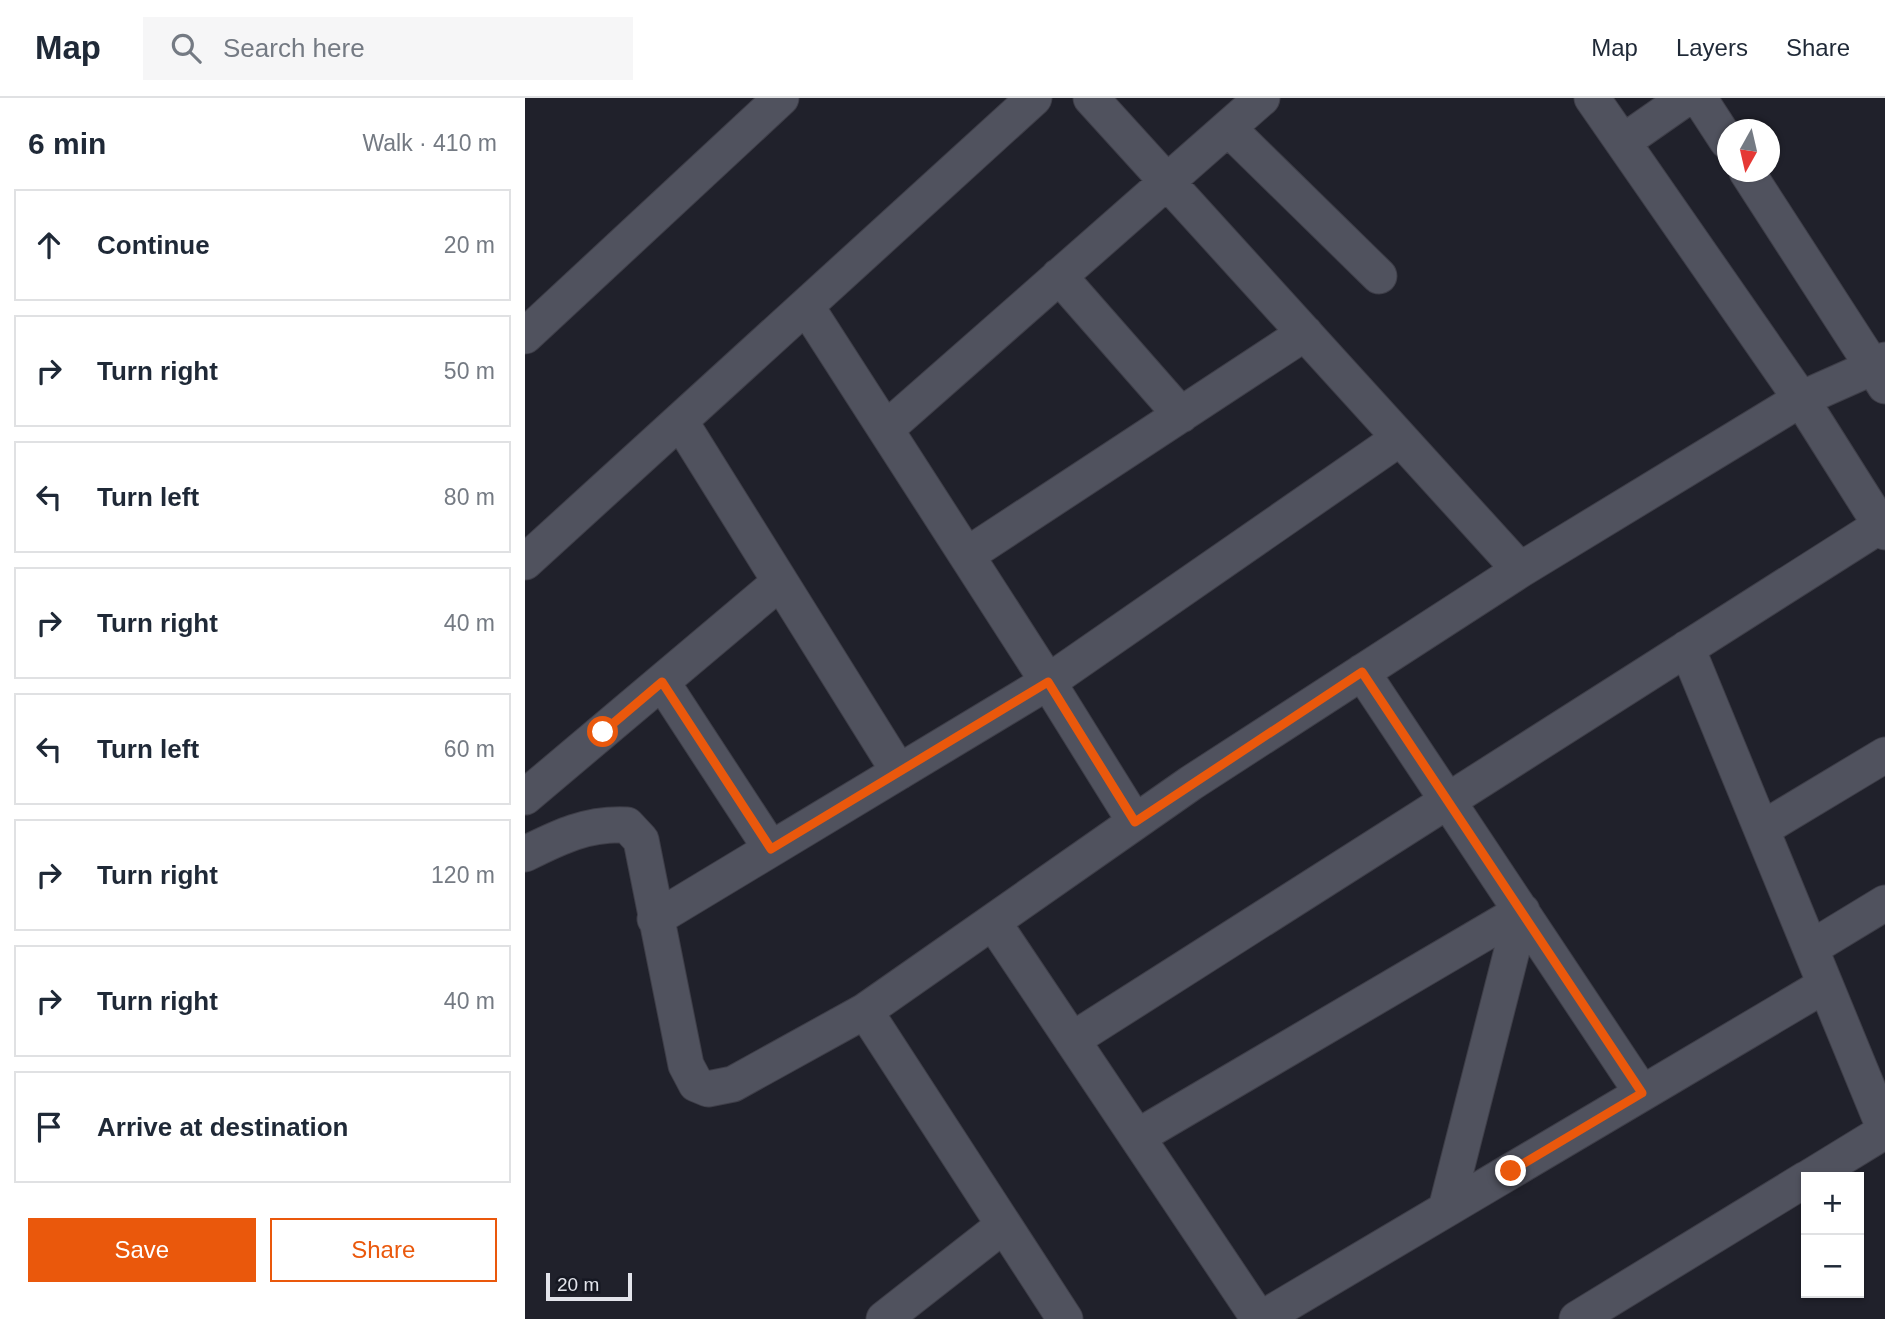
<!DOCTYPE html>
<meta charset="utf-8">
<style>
body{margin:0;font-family:Helvetica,sans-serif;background:#f6f6f7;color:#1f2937}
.controls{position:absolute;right:21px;bottom:21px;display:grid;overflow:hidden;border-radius:0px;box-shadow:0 2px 5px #0004}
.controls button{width:63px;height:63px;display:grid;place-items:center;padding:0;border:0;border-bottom:2px solid #e0e1e3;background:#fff;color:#1f2937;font:35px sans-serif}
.compass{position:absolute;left:1192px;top:21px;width:63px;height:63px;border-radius:50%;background:#fff;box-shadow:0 2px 5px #0004;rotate:188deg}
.scale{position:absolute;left:21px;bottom:18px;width:86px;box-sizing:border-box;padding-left:7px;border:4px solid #e3e4eb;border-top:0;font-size:19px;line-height:24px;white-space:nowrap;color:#e3e4eb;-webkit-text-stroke:5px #161822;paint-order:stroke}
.stop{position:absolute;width:21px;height:21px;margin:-16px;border:5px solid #ea580c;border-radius:50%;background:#fff}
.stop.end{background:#ea580c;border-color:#fff;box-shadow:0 2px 7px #0008}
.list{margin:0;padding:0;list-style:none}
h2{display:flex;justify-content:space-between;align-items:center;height:91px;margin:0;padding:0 28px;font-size:30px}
h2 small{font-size:23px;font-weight:400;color:#747a83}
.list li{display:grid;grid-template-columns:46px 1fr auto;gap:21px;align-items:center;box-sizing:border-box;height:112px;margin:0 14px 14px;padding:0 14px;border:2px solid #e0e1e3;border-radius:0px}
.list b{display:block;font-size:26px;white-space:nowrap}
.list em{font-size:23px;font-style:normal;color:#747a83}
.actions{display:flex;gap:14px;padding:21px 28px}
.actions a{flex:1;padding:16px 0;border:2px solid #ea580c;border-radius:0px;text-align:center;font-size:24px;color:#ea580c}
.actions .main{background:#ea580c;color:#fff}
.icon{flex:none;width:38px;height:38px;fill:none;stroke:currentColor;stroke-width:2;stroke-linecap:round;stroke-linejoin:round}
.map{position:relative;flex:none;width:1360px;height:1221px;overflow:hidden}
header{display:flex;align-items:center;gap:42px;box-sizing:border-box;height:98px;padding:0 35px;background:#fff;border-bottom:2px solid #e0e1e3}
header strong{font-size:33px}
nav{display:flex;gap:38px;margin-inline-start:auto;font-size:24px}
.search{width:490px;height:63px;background:#f6f6f7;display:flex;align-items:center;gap:18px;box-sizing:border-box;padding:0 24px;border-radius:0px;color:#747a83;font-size:26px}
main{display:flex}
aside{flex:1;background:#fff}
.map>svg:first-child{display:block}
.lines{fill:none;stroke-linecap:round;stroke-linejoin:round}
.minor-casing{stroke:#3e3e48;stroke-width:37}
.minor{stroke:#50525e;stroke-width:35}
.route{stroke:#ea580c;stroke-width:9}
</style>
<header>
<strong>Map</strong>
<div class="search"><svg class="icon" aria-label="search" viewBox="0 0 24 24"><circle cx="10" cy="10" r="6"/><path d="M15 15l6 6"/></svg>Search here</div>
<nav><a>Map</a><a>Layers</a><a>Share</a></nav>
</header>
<main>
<aside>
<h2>6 min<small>Walk · 410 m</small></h2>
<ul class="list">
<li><svg class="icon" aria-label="ahead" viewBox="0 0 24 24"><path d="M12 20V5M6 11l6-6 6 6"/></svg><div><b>Continue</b></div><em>20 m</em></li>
<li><svg class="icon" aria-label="right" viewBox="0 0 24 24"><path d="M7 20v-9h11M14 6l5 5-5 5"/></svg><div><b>Turn right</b></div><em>50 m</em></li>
<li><svg class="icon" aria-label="left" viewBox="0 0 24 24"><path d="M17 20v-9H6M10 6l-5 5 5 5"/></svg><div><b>Turn left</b></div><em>80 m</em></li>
<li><svg class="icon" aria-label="right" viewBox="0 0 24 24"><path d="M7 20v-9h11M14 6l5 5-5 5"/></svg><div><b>Turn right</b></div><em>40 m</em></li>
<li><svg class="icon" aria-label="left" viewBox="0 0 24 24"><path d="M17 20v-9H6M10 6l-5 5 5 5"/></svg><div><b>Turn left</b></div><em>60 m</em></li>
<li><svg class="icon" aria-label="right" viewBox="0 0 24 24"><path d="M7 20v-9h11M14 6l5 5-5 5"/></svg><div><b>Turn right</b></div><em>120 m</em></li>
<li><svg class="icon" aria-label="right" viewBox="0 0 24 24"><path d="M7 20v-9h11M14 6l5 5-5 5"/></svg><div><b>Turn right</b></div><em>40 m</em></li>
<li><svg class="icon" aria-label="arrive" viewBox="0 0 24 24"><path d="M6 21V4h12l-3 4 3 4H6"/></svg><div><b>Arrive at destination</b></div></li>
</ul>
<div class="actions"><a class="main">Save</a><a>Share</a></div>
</aside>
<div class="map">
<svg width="1360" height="1221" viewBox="0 0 1360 1221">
<rect width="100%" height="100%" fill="#20212b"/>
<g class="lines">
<!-- minor casing -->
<g class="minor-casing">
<path id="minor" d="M 566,0 L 995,472
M 1067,0 L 1276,301 L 1360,434
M 1174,0 L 1202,43
M 704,31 L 854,178
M 1098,44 L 1161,0
M 1222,74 L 1348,269 L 1360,262
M 534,178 L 656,317
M 281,208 L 523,584 L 610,724
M 0,238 L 256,0
M 155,323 L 374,674
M 361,331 L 737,0
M 442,457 L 780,235
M 0,464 L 509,0
M 1162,550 L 1360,1032
M 837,574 L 1117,995
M 137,584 L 246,751
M 0,699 L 255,484
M 1237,731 L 1360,657
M 0,756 C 34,739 62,725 102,727 L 116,742 L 161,967 L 171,986 L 183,991 L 208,986 L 340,913 L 666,685 L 995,472 L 1276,301 L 1348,269 L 1360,288
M 130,821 L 523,584 L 875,340
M 468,824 L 734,1221
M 1286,850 L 1360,805
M 340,913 L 540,1221
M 547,942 L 1356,427
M 612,1039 L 997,813
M 1285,1079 L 1360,1033
M 921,1111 L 997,813
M 359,1221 L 479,1127
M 736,1221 L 1300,887
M 1052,1221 L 1281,1081"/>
</g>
<!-- minor -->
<use href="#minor" class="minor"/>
</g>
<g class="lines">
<!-- route -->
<path class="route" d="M 78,634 L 137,584 L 246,751 L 523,584 L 610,724 L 837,574 L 1117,995 L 986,1073"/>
</g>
</svg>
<div class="controls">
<button>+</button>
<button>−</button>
</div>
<svg class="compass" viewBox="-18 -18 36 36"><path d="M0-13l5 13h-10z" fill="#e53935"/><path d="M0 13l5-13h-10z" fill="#747a83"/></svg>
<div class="scale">20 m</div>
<div class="stop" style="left:78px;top:634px"></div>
<div class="stop end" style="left:986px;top:1073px"></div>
</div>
</main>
